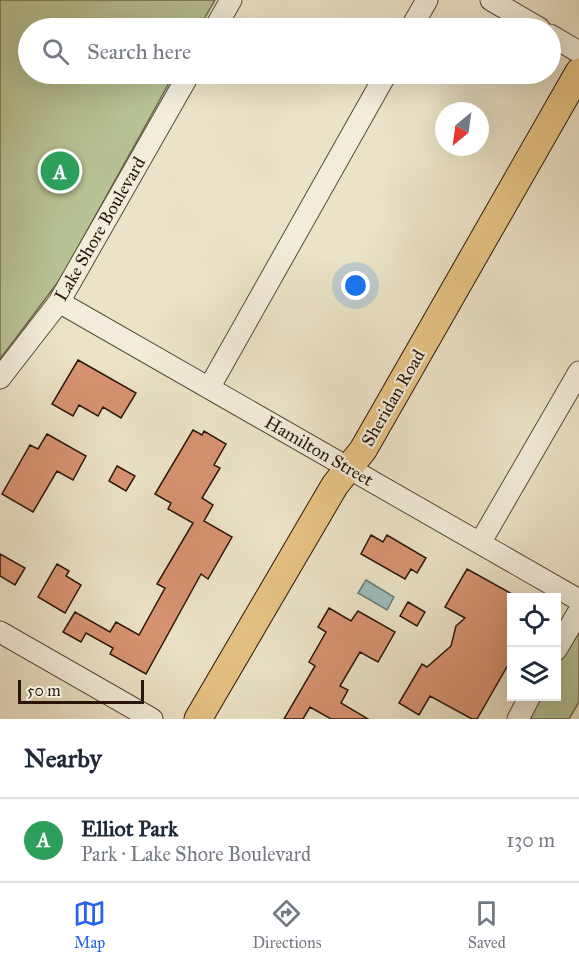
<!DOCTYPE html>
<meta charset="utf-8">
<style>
body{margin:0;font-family:"IM FELL Great Primer",serif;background:#f2f2f3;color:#1f2937}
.controls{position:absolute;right:18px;bottom:18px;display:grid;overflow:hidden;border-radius:0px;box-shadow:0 6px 24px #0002}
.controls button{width:54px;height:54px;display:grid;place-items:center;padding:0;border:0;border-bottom:2px solid #e0e1e3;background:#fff;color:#1f2937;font:30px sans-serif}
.compass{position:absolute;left:435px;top:102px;width:54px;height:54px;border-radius:50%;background:#fff;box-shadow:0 6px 24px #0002;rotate:209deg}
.scale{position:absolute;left:18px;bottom:15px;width:126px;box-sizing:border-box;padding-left:6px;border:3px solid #2a1609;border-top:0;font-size:16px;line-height:21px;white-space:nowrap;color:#2a1609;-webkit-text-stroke:4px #f2eddb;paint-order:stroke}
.you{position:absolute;left:356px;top:286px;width:21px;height:21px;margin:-15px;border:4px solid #fff;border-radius:50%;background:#1a73e8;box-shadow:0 0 0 9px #1a73e833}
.badge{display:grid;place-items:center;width:39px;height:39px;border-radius:50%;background:#2563eb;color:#fff;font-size:20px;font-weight:700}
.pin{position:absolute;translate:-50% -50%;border:3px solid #fff;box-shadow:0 2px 6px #0006}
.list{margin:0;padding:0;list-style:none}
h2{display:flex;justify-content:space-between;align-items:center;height:78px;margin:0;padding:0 24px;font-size:26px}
h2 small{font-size:20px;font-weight:400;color:#747a83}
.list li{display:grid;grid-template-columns:39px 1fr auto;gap:18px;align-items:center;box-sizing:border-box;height:84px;padding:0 24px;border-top:2px solid #e0e1e3}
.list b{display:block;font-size:22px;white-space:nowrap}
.list p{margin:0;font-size:20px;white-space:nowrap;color:#747a83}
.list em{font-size:20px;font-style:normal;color:#747a83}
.icon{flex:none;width:33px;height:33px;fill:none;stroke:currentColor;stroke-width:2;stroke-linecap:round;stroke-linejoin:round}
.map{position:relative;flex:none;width:579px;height:719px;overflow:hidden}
.search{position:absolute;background:#fff;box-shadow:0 6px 24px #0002;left:18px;right:18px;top:18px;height:66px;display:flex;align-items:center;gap:15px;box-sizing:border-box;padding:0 21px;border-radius:33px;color:#747a83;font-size:22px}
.sheet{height:162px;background:#fff}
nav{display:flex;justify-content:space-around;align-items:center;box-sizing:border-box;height:84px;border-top:2px solid #e0e1e3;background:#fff;font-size:16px;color:#747a83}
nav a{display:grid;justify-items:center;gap:3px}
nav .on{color:#2563eb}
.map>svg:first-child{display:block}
.green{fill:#b8c395;stroke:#716c4f;stroke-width:1.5}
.water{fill:#9bbdbd;stroke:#6e7a75;stroke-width:1.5}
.building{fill:#d89371;stroke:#2a1609;stroke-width:1.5}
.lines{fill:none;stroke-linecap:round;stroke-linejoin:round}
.minor-casing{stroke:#5a4938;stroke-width:23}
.major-casing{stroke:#2a1609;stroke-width:29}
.minor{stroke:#f2eddb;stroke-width:21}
.major{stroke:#e6c284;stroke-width:27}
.labels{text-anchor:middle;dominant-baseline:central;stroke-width:4.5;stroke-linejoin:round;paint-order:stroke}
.street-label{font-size:18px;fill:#2a1609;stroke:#f2eddb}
</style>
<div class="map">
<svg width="579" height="719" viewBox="0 0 579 719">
<rect width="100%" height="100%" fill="#ebe3c7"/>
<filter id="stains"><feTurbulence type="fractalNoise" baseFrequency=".00333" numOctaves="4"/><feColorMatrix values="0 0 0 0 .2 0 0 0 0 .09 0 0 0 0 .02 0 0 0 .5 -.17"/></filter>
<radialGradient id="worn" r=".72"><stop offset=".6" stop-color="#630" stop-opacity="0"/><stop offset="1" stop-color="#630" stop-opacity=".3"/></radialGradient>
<!-- green -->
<path class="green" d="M 0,0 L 215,0 L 199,28 L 28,28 L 28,74 L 174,74 L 61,278 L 0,359 Z
M 579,626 L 579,702 L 569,719 L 525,719 L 538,697 L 556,696 L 557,665 Z"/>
<!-- water -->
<path class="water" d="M 366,580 L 394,597 L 387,610 L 358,593 Z"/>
<!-- building -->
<path class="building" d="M 78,360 L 136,393 L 121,418 L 103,407 L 98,416 L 79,405 L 73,416 L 52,404 Z
M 193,430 L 202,435 L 204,431 L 226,444 L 214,465 L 220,468 L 202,498 L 213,505 L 204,521 L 232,537 L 208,579 L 201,574 L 146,674 L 110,654 L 113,648 L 86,633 L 81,642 L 63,632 L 75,612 L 110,632 L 116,622 L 139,635 L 165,588 L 157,584 L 193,523 L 168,509 L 171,503 L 155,494 Z
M 47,434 L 86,456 L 73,480 L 57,471 L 33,512 L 2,494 L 30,445 L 38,449 Z
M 117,466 L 135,476 L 126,491 L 109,481 Z
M 371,535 L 383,542 L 387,535 L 426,558 L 417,573 L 411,569 L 405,579 L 361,554 Z
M 0,554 L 25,568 L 15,585 L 0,576 Z
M 57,564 L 69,571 L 66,576 L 81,585 L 65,613 L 38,597 Z
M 467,569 L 512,594 L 512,658 L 477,719 L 472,719 L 430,696 L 419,715 L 399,703 L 422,664 L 427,667 L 451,646 L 456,626 L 465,618 L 445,607 Z
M 408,602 L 425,612 L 417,626 L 400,616 Z
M 329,608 L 351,621 L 358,611 L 395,632 L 378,662 L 360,652 L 340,686 L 348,690 L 341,703 L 368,719 L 331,719 L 310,707 L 303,719 L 284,719 L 315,666 L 309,662 L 326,632 L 318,627 Z"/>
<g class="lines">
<!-- minor casing -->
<g class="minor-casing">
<path id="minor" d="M 491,0 L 539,28
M 215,28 L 231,0
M 411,28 L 427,0
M 550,35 L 579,52
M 59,302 L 579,600
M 0,378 L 59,302 L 189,74
M 209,388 L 386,74
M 480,543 L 579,372
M 0,632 L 152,719
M 556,650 L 579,611
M 518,719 L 530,696"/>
</g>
<!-- major casing -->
<g class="major-casing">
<path id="major" d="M 198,719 L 335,485 L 363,450 L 579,72"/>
</g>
<!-- minor -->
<use href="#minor" class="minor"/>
<!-- major -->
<use href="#major" class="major"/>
</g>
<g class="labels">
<!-- street labels -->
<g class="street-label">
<text transform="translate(100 229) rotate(-60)">Lake Shore Boulevard</text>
<text transform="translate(393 398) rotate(-60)">Sheridan Road</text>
<text transform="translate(319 451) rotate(30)">Hamilton Street</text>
</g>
</g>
<rect width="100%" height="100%" filter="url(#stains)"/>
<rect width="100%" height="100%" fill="url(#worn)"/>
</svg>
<div class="controls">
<button><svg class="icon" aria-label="locate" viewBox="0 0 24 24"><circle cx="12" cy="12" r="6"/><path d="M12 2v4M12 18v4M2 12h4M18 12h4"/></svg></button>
<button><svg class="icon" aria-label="layers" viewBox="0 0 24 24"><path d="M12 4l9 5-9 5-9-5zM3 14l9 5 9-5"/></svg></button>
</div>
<svg class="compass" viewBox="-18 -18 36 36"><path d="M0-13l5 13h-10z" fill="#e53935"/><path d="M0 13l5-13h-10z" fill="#747a83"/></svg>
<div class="scale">50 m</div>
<div class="you"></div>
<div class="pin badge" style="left:60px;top:171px;background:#2e9e5b">A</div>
<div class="search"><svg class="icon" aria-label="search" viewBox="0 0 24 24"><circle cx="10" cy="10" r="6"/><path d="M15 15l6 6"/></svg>Search here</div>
</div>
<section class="sheet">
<h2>Nearby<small></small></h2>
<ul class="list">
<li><span class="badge" style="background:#2e9e5b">A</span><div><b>Elliot Park</b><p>Park · Lake Shore Boulevard</p></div><em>130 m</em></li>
</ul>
</section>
<nav>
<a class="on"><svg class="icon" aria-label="map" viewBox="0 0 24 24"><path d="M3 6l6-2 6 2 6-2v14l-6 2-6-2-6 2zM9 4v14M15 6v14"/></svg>Map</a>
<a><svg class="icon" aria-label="directions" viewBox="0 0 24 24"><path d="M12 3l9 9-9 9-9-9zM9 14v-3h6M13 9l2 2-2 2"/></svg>Directions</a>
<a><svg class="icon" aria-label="saved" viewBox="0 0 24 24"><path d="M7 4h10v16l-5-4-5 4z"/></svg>Saved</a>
</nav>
